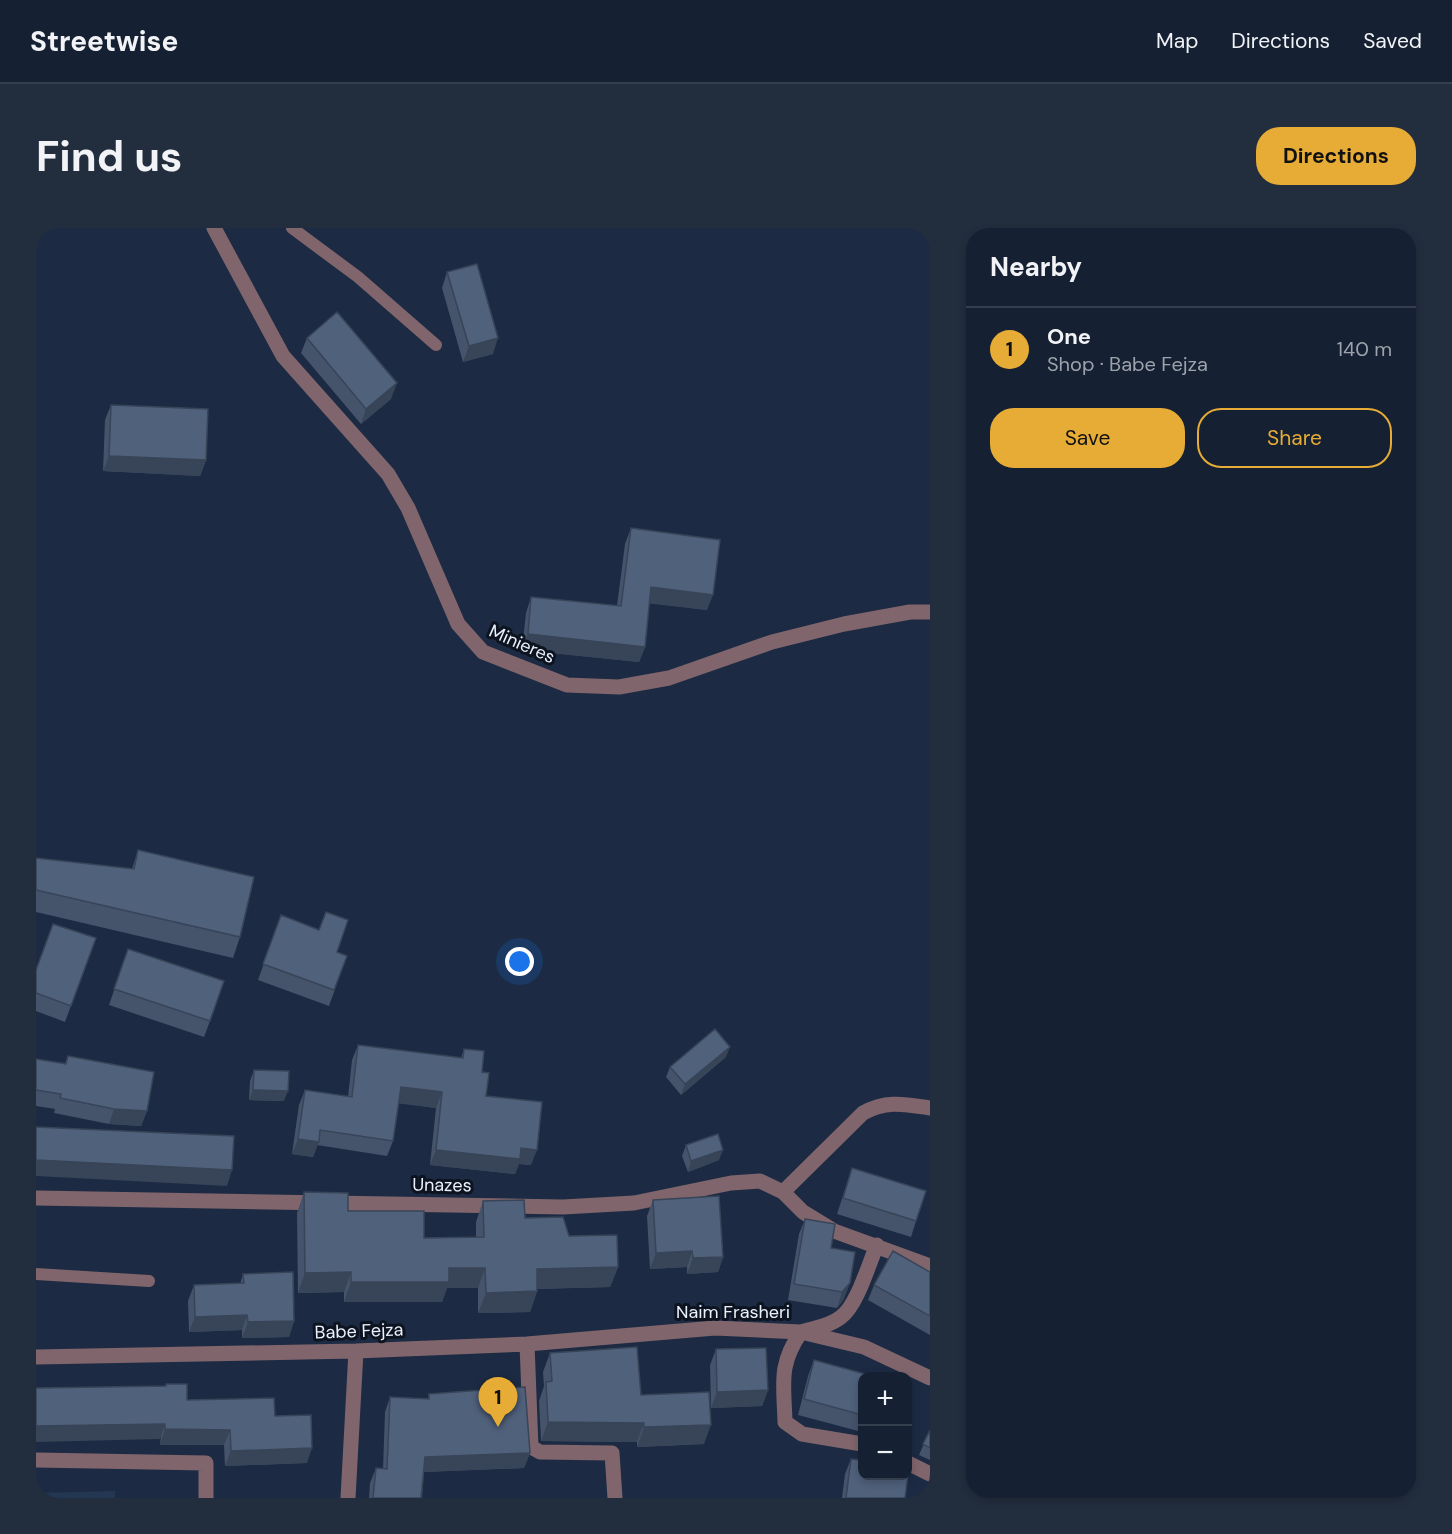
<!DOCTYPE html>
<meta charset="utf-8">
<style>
body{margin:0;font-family:"DM Sans",sans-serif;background:#222d3e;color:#f1f3f6}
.controls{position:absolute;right:18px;bottom:18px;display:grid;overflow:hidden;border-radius:12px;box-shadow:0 3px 9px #0003}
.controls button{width:54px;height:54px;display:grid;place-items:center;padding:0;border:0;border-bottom:2px solid #343e4d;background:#152032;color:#f1f3f6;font:30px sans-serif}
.you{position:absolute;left:484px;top:734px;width:21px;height:21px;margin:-15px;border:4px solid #fff;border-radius:50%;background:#1a73e8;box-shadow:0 0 0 9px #1a73e833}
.badge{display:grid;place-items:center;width:39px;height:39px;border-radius:50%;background:#e6ac36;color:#111;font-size:20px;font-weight:700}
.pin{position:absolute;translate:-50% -50px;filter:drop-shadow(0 2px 3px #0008)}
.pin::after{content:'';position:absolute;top:32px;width:21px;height:18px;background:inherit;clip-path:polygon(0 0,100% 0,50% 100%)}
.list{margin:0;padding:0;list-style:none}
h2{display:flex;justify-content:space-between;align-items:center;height:78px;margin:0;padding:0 24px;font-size:26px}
h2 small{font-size:20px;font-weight:400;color:#9da3ac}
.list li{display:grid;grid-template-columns:39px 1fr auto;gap:18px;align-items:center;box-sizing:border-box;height:84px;padding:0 24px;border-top:2px solid #343e4d}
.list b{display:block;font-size:22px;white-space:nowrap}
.list p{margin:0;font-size:20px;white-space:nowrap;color:#9da3ac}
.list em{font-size:20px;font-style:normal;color:#9da3ac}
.actions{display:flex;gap:12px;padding:18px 24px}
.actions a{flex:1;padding:14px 0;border:2px solid #e6ac36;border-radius:24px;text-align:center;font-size:21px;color:#e6ac36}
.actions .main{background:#e6ac36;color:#111}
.map{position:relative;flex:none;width:894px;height:1270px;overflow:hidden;border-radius:24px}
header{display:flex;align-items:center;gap:36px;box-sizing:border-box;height:84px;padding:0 30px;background:#152032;border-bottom:2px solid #343e4d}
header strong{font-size:28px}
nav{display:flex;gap:33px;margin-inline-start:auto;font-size:21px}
.intro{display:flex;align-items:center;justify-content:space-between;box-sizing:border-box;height:144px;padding:0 36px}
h1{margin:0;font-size:42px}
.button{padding:15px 27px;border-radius:24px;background:#e6ac36;color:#111;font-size:21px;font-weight:700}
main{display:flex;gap:36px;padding:0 36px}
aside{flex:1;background:#152032;border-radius:24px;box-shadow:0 3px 9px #0003}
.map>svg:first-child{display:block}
.built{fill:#233652}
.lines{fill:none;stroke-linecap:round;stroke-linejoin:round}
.lane{stroke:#81656c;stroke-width:12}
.street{stroke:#81656c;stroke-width:15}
.wall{fill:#45536b}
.shaded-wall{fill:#384457}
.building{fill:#50617c;stroke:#384457;stroke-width:1.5}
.labels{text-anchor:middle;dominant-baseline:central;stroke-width:6;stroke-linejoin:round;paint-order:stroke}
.street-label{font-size:18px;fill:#e9f1fe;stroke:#0d141f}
</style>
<header>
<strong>Streetwise</strong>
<nav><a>Map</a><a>Directions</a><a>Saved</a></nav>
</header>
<div class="intro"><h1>Find us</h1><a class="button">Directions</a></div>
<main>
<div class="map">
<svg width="894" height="1270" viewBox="0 0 894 1270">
<rect width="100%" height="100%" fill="#1c2b43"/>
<!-- built -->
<path class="built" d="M 79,1263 L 79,1270 L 0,1270 L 0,1265 Z"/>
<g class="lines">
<!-- lane -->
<path class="lane" d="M 256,0 L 322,49 L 400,117
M 0,1046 L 113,1053"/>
<!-- street -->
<path class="street" d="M 178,0 L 247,128 L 352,246 L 372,280 L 422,396 L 447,424 L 531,457 L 583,459 L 633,450 L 736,414 L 808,396 L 874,384 L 894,384
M 747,964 L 827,885 C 850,872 868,876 894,880
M 0,970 L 527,979 L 598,975 L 695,955 L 724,953 L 747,964 L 767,984 L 798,1003 L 894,1038
M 491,1116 L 495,1219 L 504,1224 L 576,1225 L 579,1270
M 0,1129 L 320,1123 L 491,1116 L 679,1100 L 765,1104 L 828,1119 L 894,1150
M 826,1216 L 766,1206 L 749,1194 C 748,1156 742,1137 765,1104 C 778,1100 794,1098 805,1089 C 821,1078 833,1035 841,1017
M 0,1232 L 170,1235 L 170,1270
M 872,1235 L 894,1246
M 312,1270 L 320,1123"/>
</g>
<!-- wall -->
<path class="wall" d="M 411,44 L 457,126 L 427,134 L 406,60 Z
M 271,110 L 355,171 L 325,196 L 265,125 Z
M 75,177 L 170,232 L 164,248 L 67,243 L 69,192 Z
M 595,300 L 671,382 L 613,375 L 609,419 L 603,434 L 486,422 L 490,385 L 495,369 L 581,378 L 589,316 Z
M 102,622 L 204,709 L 197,730 L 0,684 L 0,630 L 96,641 Z
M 245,687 L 301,724 L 311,728 L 293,778 L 222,752 Z
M 60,710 L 29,794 L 0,783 L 0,742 Z
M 92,721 L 174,793 L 168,809 L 73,777 Z
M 322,817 L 425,830 L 428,821 L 446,844 L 450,868 L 495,937 L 483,936 L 479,946 L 394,937 L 400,880 L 363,875 L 357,913 L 351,928 L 281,917 L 277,929 L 256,926 L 263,877 L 269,862 L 312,869 L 316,832 Z
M 32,828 L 111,883 L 105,898 L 73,896 L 18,885 L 19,881 L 0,878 L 0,831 L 29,835 Z
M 690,829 L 645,867 L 630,849 L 634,839 Z
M 218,842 L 248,873 L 213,872 L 214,853 Z
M 650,917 L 683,932 L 652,944 L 646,928 Z
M 816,940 L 880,993 L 875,1009 L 801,986 Z
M 268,964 L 312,983 L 388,1010 L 440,1010 L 440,994 L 447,973 L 533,1008 L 582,1039 L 574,1059 L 501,1061 L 501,1063 L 494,1084 L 442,1085 L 442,1060 L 411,1060 L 406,1074 L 308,1074 L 308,1064 L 262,1065 L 261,985 Z
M 617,972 L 687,1029 L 682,1044 L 651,1046 L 651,1039 L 614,1041 L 611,988 Z
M 769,991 L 795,1020 L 808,1071 L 801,1080 L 752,1072 L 763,1006 Z
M 894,1044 L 894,1107 L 832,1072 L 838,1057 Z
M 207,1046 L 258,1093 L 253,1109 L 206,1110 L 206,1102 L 153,1104 L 152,1073 L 158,1057 L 204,1056 Z
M 680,1121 L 732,1162 L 726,1178 L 675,1180 L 674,1137 Z
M 514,1125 L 605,1167 L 668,1216 L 601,1219 L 601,1214 L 505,1213 L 503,1173 L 508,1158 L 507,1144 Z
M 778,1132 L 826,1149 L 826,1204 L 762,1187 L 772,1148 Z
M 130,1156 L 151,1172 L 239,1188 L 271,1235 L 189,1238 L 188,1217 L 124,1217 Z
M 393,1166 L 494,1225 L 488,1240 L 388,1244 L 386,1270 L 333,1270 L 334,1255 L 340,1240 L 347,1241 L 349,1184 L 354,1169 L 392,1171 Z
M 894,1202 L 894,1232 L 883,1227 Z
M 815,1231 L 869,1270 L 806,1270 L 809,1246 Z"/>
<!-- shaded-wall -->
<path class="shaded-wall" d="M 462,110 L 457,126 L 427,134 L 433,118 Z
M 361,155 L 355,171 L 325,196 L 330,181 Z
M 73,228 L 170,232 L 164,248 L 67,243 Z
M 615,359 L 677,367 L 671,382 L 609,375 Z
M 492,406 L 609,419 L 603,434 L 486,422 Z
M 694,819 L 690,829 L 645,867 L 649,856 Z
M 365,859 L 406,864 L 400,880 L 359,875 Z
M 217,862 L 252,863 L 248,873 L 213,872 Z
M 78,881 L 111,883 L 105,898 L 73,896 Z
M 262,911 L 283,914 L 277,929 L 256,926 Z
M 485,920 L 501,922 L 495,937 L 483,936 L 479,946 L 394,937 L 400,922 Z
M 687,922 L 683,932 L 652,944 L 655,933 Z
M 0,932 L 196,942 L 191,958 L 0,948 Z
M 656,1023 L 651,1039 L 614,1041 L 620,1025 Z
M 687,1029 L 682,1044 L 651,1046 L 657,1030 Z
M 582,1039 L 574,1059 L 493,1061 L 501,1041 Z
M 413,1040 L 449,1040 L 442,1060 L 411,1060 L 406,1074 L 308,1074 L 315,1054 Z
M 315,1044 L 308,1064 L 262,1065 L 269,1045 Z
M 814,1055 L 808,1071 L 801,1080 L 806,1064 Z
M 501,1063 L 494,1084 L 442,1085 L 450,1065 Z
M 211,1087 L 206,1102 L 153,1104 L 159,1089 Z
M 258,1093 L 253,1109 L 206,1110 L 212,1094 Z
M 732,1162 L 726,1178 L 675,1180 L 681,1164 Z
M 512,1194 L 608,1195 L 601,1214 L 505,1213 Z
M 129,1196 L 124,1211 L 0,1214 L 0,1198 Z
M 675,1197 L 668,1216 L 601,1219 L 608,1199 Z
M 129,1201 L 194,1202 L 188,1217 L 124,1217 Z
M 276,1220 L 271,1235 L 189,1238 L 195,1223 Z
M 494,1225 L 488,1240 L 384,1244 L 389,1229 Z"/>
<!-- building -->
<path class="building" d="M 441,36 L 462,110 L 433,118 L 411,44 Z
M 301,84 L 361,155 L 330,181 L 271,110 Z
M 75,177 L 172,181 L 170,232 L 73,228 Z
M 595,300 L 684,312 L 677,367 L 615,359 L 609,419 L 492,406 L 495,369 L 585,378 Z
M 102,622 L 218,649 L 204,709 L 0,662 L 0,630 L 98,641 Z
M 290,684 L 312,692 L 301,724 L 311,728 L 298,762 L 227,736 L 245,687 L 283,702 Z
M 17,696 L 60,710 L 35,778 L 0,765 L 0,742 Z
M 92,721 L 188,753 L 174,793 L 78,761 Z
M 679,801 L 694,819 L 649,856 L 634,839 Z
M 322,817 L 427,830 L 428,821 L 448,823 L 446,844 L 453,845 L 450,868 L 506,874 L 501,922 L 485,920 L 484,931 L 400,922 L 406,864 L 365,859 L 357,913 L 284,902 L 283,914 L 262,911 L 269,862 L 316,869 Z
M 32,828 L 118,844 L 111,883 L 78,881 L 24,870 L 25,866 L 0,862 L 0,831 L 30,836 Z
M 218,842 L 253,843 L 252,863 L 217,862 Z
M 0,899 L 198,908 L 196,942 L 0,932 Z
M 682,906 L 687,922 L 655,933 L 650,917 Z
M 816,940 L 890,963 L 880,993 L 807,970 Z
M 268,964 L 312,965 L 312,983 L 388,983 L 388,1010 L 448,1009 L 447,973 L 488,972 L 489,990 L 527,989 L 533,1008 L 581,1007 L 582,1039 L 501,1041 L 501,1063 L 450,1065 L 449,1040 L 413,1040 L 413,1054 L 315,1054 L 315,1044 L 269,1045 Z
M 683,968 L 687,1029 L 657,1030 L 656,1023 L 620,1025 L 617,972 Z
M 769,991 L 799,996 L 795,1020 L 819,1024 L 814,1055 L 806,1064 L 758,1056 Z
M 857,1023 L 894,1044 L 894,1088 L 838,1057 Z
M 257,1044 L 258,1093 L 212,1094 L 211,1087 L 159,1089 L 158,1057 L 208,1055 L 207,1046 Z
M 601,1119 L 605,1167 L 673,1164 L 675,1197 L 608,1199 L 608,1195 L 512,1194 L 510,1154 L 516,1153 L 514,1125 Z
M 730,1120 L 732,1162 L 681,1164 L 680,1121 Z
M 778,1132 L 840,1149 L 826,1149 L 826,1187 L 768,1171 Z
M 130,1156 L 151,1156 L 151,1172 L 238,1170 L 239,1188 L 275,1187 L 276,1220 L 195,1223 L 194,1202 L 129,1201 L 129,1196 L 0,1198 L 0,1160 L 130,1158 Z
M 489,1159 L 494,1225 L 389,1229 L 385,1270 L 337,1270 L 340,1240 L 351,1241 L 354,1169 L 393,1171 L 393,1166 Z
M 894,1202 L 894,1220 L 887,1216 Z
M 815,1231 L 826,1232 L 826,1248 L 872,1248 L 872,1238 L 873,1238 L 869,1270 L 810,1270 Z"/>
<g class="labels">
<!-- street labels -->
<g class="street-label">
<text transform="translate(486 416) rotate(24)">Minieres</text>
<text transform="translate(406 957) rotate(1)">Unazes</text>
<text x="697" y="1084">Naim Frasheri</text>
<text transform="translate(323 1103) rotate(-2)">Babe Fejza</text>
</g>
</g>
</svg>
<div class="controls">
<button>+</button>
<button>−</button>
</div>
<div class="you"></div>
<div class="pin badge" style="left:462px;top:1199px">1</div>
</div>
<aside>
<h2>Nearby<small></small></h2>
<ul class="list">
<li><span class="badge">1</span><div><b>One</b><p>Shop · Babe Fejza</p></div><em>140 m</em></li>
</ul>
<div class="actions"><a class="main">Save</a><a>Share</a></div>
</aside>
</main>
